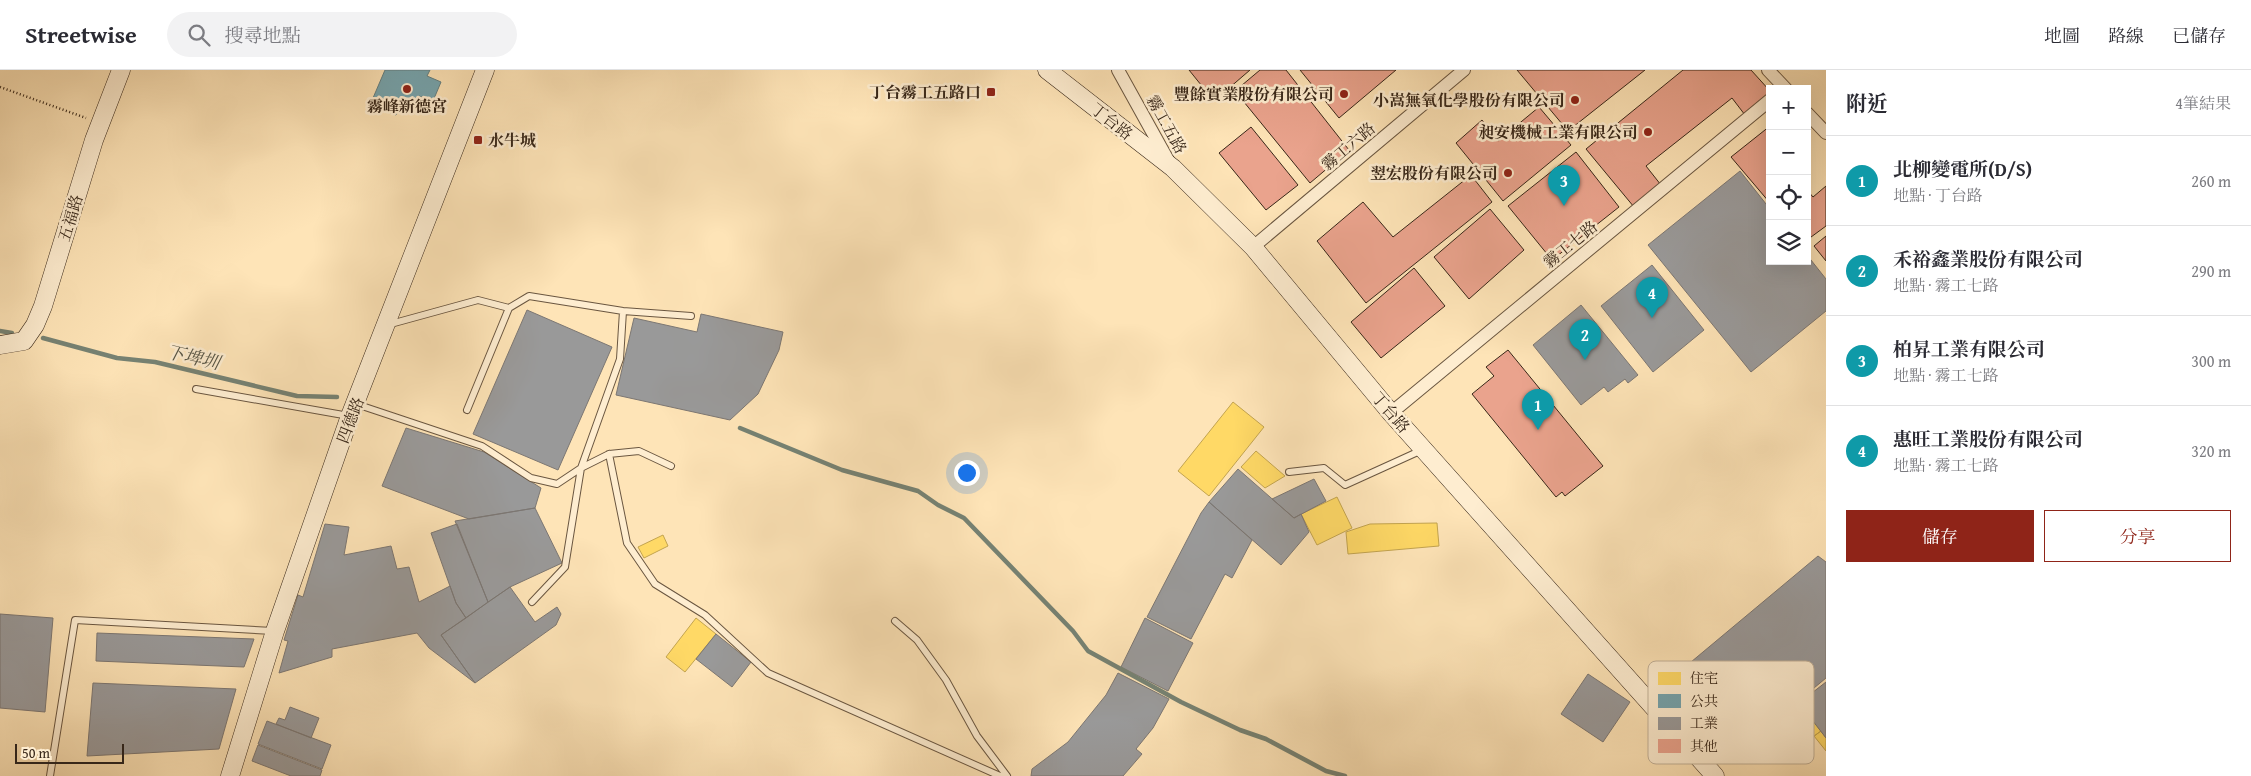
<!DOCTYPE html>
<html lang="zh-TW">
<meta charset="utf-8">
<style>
body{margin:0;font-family:"Gentium Book Plus","Noto Serif TC",serif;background:#f2f2f3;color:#2b2b33}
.controls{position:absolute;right:15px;top:15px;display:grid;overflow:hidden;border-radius:0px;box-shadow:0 5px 20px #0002}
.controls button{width:45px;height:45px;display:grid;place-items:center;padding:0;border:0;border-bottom:1px solid #e1e1e2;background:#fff;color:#2b2b33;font:25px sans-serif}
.scale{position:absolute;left:15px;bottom:12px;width:109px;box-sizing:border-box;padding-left:5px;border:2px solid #382719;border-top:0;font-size:14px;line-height:18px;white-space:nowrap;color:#382719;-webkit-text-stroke:4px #feedd0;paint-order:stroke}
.you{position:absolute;left:966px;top:402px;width:18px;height:18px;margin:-12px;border:4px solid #fff;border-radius:50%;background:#1a73e8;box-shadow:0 0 0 8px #1a73e833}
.badge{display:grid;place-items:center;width:32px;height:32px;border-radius:50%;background:#8f2418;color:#fff;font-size:16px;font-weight:700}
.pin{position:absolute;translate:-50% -41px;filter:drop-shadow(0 1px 2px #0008)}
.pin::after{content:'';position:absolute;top:26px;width:18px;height:15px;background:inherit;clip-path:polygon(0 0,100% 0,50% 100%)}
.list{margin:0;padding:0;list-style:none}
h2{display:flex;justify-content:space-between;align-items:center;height:65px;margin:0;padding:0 20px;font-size:21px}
h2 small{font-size:16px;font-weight:400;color:#7c7c81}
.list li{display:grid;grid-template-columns:32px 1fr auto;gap:15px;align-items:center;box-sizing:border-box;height:90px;padding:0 20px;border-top:1px solid #e1e1e2}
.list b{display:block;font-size:19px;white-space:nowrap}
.list p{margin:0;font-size:16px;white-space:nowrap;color:#7c7c81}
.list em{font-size:16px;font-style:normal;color:#7c7c81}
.actions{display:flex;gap:10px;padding:15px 20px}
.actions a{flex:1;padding:11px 0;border:1px solid #8f2418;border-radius:0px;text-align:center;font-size:18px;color:#8f2418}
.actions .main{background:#8f2418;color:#fff}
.icon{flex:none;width:28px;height:28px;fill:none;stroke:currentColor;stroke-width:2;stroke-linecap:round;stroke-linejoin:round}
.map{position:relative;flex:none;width:1826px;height:706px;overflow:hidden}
header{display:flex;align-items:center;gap:30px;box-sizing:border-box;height:70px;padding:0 25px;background:#fff;border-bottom:1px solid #e1e1e2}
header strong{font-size:24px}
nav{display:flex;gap:28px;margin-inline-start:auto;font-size:18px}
.search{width:350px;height:45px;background:#f2f2f3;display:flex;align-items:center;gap:12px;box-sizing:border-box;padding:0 18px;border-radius:28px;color:#7c7c81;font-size:19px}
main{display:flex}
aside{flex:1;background:#fff}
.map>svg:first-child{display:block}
.homes{fill:#ffd966;stroke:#c3a44f}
.public{fill:#76a5af;stroke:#637f82}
.industry{fill:#999;stroke:#7c7773}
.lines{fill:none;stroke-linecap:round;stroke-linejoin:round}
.stream{stroke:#768273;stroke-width:4.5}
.building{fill:#eaa38d;stroke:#382719}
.lane-casing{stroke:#6a5640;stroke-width:8}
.street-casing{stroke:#6a5640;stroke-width:14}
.secondary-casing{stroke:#382719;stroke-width:19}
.path{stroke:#382719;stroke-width:2.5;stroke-dasharray:1 2.5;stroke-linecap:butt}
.lane{stroke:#feedd0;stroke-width:6}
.street{stroke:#feedd0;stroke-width:12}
.secondary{stroke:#feedd0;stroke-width:18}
.poi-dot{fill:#8f2418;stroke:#feedd0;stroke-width:2}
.labels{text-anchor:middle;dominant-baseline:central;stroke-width:5;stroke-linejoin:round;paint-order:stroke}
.poi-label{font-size:16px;font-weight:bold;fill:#382719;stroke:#feedd0;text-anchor:end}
.street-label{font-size:16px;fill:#382719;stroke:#feedd0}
.water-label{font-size:18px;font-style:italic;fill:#575546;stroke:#feedd0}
.key{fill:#feedd0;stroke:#c3b299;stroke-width:1}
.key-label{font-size:14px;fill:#382719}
</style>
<header>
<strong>Streetwise</strong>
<div class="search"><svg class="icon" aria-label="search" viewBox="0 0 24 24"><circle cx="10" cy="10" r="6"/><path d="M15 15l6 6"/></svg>搜尋地點</div>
<nav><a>地圖</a><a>路線</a><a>已儲存</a></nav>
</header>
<main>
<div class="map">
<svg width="1826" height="706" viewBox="0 0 1826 706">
<rect width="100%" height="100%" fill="#fee4b7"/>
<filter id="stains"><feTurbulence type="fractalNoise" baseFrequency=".004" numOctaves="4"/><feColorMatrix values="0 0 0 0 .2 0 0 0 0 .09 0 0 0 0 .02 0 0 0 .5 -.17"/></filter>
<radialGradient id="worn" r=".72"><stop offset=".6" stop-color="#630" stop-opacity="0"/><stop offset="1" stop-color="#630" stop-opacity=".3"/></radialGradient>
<!-- homes -->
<path class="homes" d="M 1233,332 L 1264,357 L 1209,426 L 1178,401 Z
M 1256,381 L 1285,406 L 1265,418 L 1241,397 Z
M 1337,427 L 1352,458 L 1317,475 L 1301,444 Z
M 1437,453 L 1439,476 L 1348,484 L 1346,462 L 1370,454 Z
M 663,465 L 668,476 L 644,488 L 638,477 Z
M 696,548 L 716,564 L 685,602 L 666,587 Z
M 1799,633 L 1821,661 L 1801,676 L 1779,648 Z
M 1821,661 L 1826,668 L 1826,681 L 1814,666 Z"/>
<!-- public -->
<path class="public" d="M 385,0 L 430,0 L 427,6 L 441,12 L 433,31 L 419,26 L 415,36 L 402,31 L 396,45 L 370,35 Z"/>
<!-- industry -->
<path class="industry" d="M 1740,101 L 1770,139 L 1770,191 L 1807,191 L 1807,185 L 1826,209 L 1826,241 L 1751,302 L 1648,175 Z
M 1652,195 L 1704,260 L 1653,302 L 1601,236 Z
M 1581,235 L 1638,305 L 1628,313 L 1625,309 L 1608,322 L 1604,317 L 1581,335 L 1533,275 Z
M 527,240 L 612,277 L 558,400 L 473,364 Z
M 701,244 L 783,262 L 779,280 L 758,324 L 730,350 L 616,325 L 634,248 L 697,262 Z
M 406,358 L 484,382 L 541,418 L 535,438 L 469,449 L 382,416 Z
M 1238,399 L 1294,448 L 1301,444 L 1309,462 L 1281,495 L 1209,432 Z
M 1314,409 L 1326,431 L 1294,448 L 1272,429 Z
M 1209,432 L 1252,470 L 1232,508 L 1225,504 L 1191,569 L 1147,547 L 1201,443 Z
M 535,438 L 562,493 L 510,517 L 488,532 L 455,451 Z
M 325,454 L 349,457 L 344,485 L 391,476 L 397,499 L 409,497 L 419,532 L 450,516 L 456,533 L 466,548 L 441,565 L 475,613 L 429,578 L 417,563 L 332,579 L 332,587 L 279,603 L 288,571 L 284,570 L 298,525 L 303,527 Z
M 457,454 L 488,532 L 466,548 L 456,533 L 431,463 Z
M 1818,486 L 1826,492 L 1826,608 L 1802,628 L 1794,618 L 1747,658 L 1721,627 L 1700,645 L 1681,623 L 1703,606 L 1691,592 Z
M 510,517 L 535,552 L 557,537 L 561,544 L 556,555 L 475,613 L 441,565 Z
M 0,544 L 53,548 L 45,642 L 0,638 Z
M 1145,548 L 1193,573 L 1168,621 L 1121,597 Z
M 97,563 L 254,569 L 244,597 L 96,591 Z
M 716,564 L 751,592 L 732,617 L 696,589 Z
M 1118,603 L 1169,629 L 1153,658 L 1136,679 L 1142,684 L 1123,706 L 1031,706 L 1032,699 L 1068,672 L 1106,625 Z
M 1588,604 L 1630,632 L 1603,672 L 1561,644 Z
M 1826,612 L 1826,668 L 1799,633 Z
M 93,613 L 236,619 L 219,679 L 87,686 Z
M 290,637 L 319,648 L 311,668 L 276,654 L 279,648 L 285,650 Z
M 267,651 L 331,675 L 322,699 L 258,674 Z
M 258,675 L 322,700 L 320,706 L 291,706 L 252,691 Z"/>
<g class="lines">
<!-- stream -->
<path class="stream" d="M 0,261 L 12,263
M 43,268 L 117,288 L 155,292 L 297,326 L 337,327
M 740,358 L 842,400 L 918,421 L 938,435 L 964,448 L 1073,561 L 1088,581 L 1181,632 L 1240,660 L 1266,669 L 1326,701 L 1345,706"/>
</g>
<!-- building -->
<path class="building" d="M 1189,0 L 1250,0 L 1214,31 Z
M 1260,0 L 1286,0 L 1349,80 L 1310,113 L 1235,21 Z
M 1300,0 L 1396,0 L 1339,48 Z
M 1517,0 L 1645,0 L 1568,61 Z
M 1683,0 L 1751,0 L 1770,21 L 1770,24 L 1745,45 L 1732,28 L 1646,96 L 1661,115 L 1634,137 L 1586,79 Z
M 1539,37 L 1571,75 L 1503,131 L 1456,73 L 1482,50 L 1498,71 Z
M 1770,56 L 1770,133 L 1731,87 Z
M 1251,57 L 1298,115 L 1266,140 L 1219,83 Z
M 1576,82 L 1619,137 L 1552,190 L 1508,136 Z
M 1471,105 L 1492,132 L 1366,233 L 1317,171 L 1363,132 L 1393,167 Z
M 1826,116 L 1826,156 L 1807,170 L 1807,120 L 1813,127 Z
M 1490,139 L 1524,180 L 1469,229 L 1434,187 Z
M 1826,166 L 1826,191 L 1814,176 Z
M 1414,198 L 1445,236 L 1381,288 L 1351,252 Z
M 1508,280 L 1603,396 L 1565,426 L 1562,422 L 1556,427 L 1472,324 L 1494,306 L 1486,297 Z"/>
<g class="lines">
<!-- lane casing -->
<g class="lane-casing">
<path id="lane" d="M 387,255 L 478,230 L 509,238
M 196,319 L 349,346
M 356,334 L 482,376 L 531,408 L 557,414 L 581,398 L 609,384 L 627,473 L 655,514 L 705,545 L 768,603 L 1000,706
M 467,340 L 509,238 L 529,226 L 623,241 L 691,246
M 609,384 L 639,381 L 671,396
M 1289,402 L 1324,398 L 1345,415 L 1422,380
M 532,532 L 565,497 L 581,398 L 620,289 L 623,241
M 895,551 L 917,570 L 946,610 L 977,666 L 1007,706
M 1701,687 L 1737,660 L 1801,686
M 50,706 L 75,550 L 273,561"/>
</g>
<!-- street casing -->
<g class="street-casing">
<path id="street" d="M 1118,0 L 1169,92
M 1768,0 L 1786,19
M 1807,43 L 1826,63
M 1253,177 L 1464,0
M 1391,343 L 1770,30"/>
</g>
<!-- secondary casing -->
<g class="secondary-casing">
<path id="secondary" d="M 1047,0 L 1173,98 L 1253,177 L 1391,343 L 1715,706
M 0,275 L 24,271 L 35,255 L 43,236 L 94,70 L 121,0
M 230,706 L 275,561 L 350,346 L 485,0"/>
</g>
<!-- path -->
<path class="path" d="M 0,17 L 86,48"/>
<!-- lane -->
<use href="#lane" class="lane"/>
<!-- street -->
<use href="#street" class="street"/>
<!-- secondary -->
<use href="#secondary" class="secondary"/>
</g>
<!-- markers -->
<g class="poi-dot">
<circle cx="407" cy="19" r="5"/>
<rect x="986" y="17" width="10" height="10" rx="2.5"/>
<circle cx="1344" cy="24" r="5"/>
<circle cx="1575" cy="30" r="5"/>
<circle cx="1648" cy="62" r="5"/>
<rect x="473" y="65" width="10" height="10" rx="2.5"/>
<circle cx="1508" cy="103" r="5"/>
</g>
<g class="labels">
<!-- poi labels -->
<g class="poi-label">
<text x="981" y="22">丁台霧工五路口</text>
<text x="1334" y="24">豐餘實業股份有限公司</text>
<text x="1565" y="30">小嵩無氧化學股份有限公司</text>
<text x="407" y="36" text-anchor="middle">霧峰新德宮</text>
<text x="1638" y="62">昶安機械工業有限公司</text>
<text x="488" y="70" text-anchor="start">水牛城</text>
<text x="1498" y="103">翌宏股份有限公司</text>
</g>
<!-- street labels -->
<g class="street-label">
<text transform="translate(1112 51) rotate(38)">丁台路</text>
<text transform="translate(1167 54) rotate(61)">霧工五路</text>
<text transform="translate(1348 76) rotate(-40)">霧工六路</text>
<text transform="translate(70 148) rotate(-73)">五福路</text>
<text transform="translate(1570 174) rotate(-39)">霧工七路</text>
<text transform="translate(1391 342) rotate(49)">丁台路</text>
<text transform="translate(350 350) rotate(-69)">四德路</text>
</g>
<!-- water labels -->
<g class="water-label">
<text transform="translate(193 287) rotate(13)">下埤圳</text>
</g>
</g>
<!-- legend -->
<rect x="1648" y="591" width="166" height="103" rx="8" class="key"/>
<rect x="1658" y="602" width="23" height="13" fill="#ffd966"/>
<rect x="1658" y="624" width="23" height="14" fill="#76a5af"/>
<rect x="1658" y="647" width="23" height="13" fill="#999"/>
<rect x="1658" y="669" width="23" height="14" fill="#eaa38d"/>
<g class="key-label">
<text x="1690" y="613">住宅</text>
<text x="1690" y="636">公共</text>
<text x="1690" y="658">工業</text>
<text x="1690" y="681">其他</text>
</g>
<rect width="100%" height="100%" filter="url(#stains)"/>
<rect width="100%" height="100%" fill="url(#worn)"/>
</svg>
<div class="controls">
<button>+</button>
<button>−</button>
<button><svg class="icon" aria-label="locate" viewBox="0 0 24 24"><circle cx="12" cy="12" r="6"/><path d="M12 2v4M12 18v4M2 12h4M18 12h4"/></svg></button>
<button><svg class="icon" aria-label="layers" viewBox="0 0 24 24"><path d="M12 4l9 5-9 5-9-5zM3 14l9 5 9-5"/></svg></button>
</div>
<div class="scale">50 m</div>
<div class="you"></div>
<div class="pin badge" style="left:1538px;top:360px;background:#0f9aa8">1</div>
<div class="pin badge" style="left:1585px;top:290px;background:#0f9aa8">2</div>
<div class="pin badge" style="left:1564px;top:136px;background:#0f9aa8">3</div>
<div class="pin badge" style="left:1652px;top:248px;background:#0f9aa8">4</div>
</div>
<aside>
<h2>附近<small>4筆結果</small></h2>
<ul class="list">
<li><span class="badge" style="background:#0f9aa8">1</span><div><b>北柳變電所(D/S)</b><p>地點 · 丁台路</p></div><em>260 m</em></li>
<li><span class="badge" style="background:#0f9aa8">2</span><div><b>禾裕鑫業股份有限公司</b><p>地點 · 霧工七路</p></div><em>290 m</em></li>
<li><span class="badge" style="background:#0f9aa8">3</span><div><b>柏昇工業有限公司</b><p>地點 · 霧工七路</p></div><em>300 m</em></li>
<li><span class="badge" style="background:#0f9aa8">4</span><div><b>惠旺工業股份有限公司</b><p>地點 · 霧工七路</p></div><em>320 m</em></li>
</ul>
<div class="actions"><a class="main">儲存</a><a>分享</a></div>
</aside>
</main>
